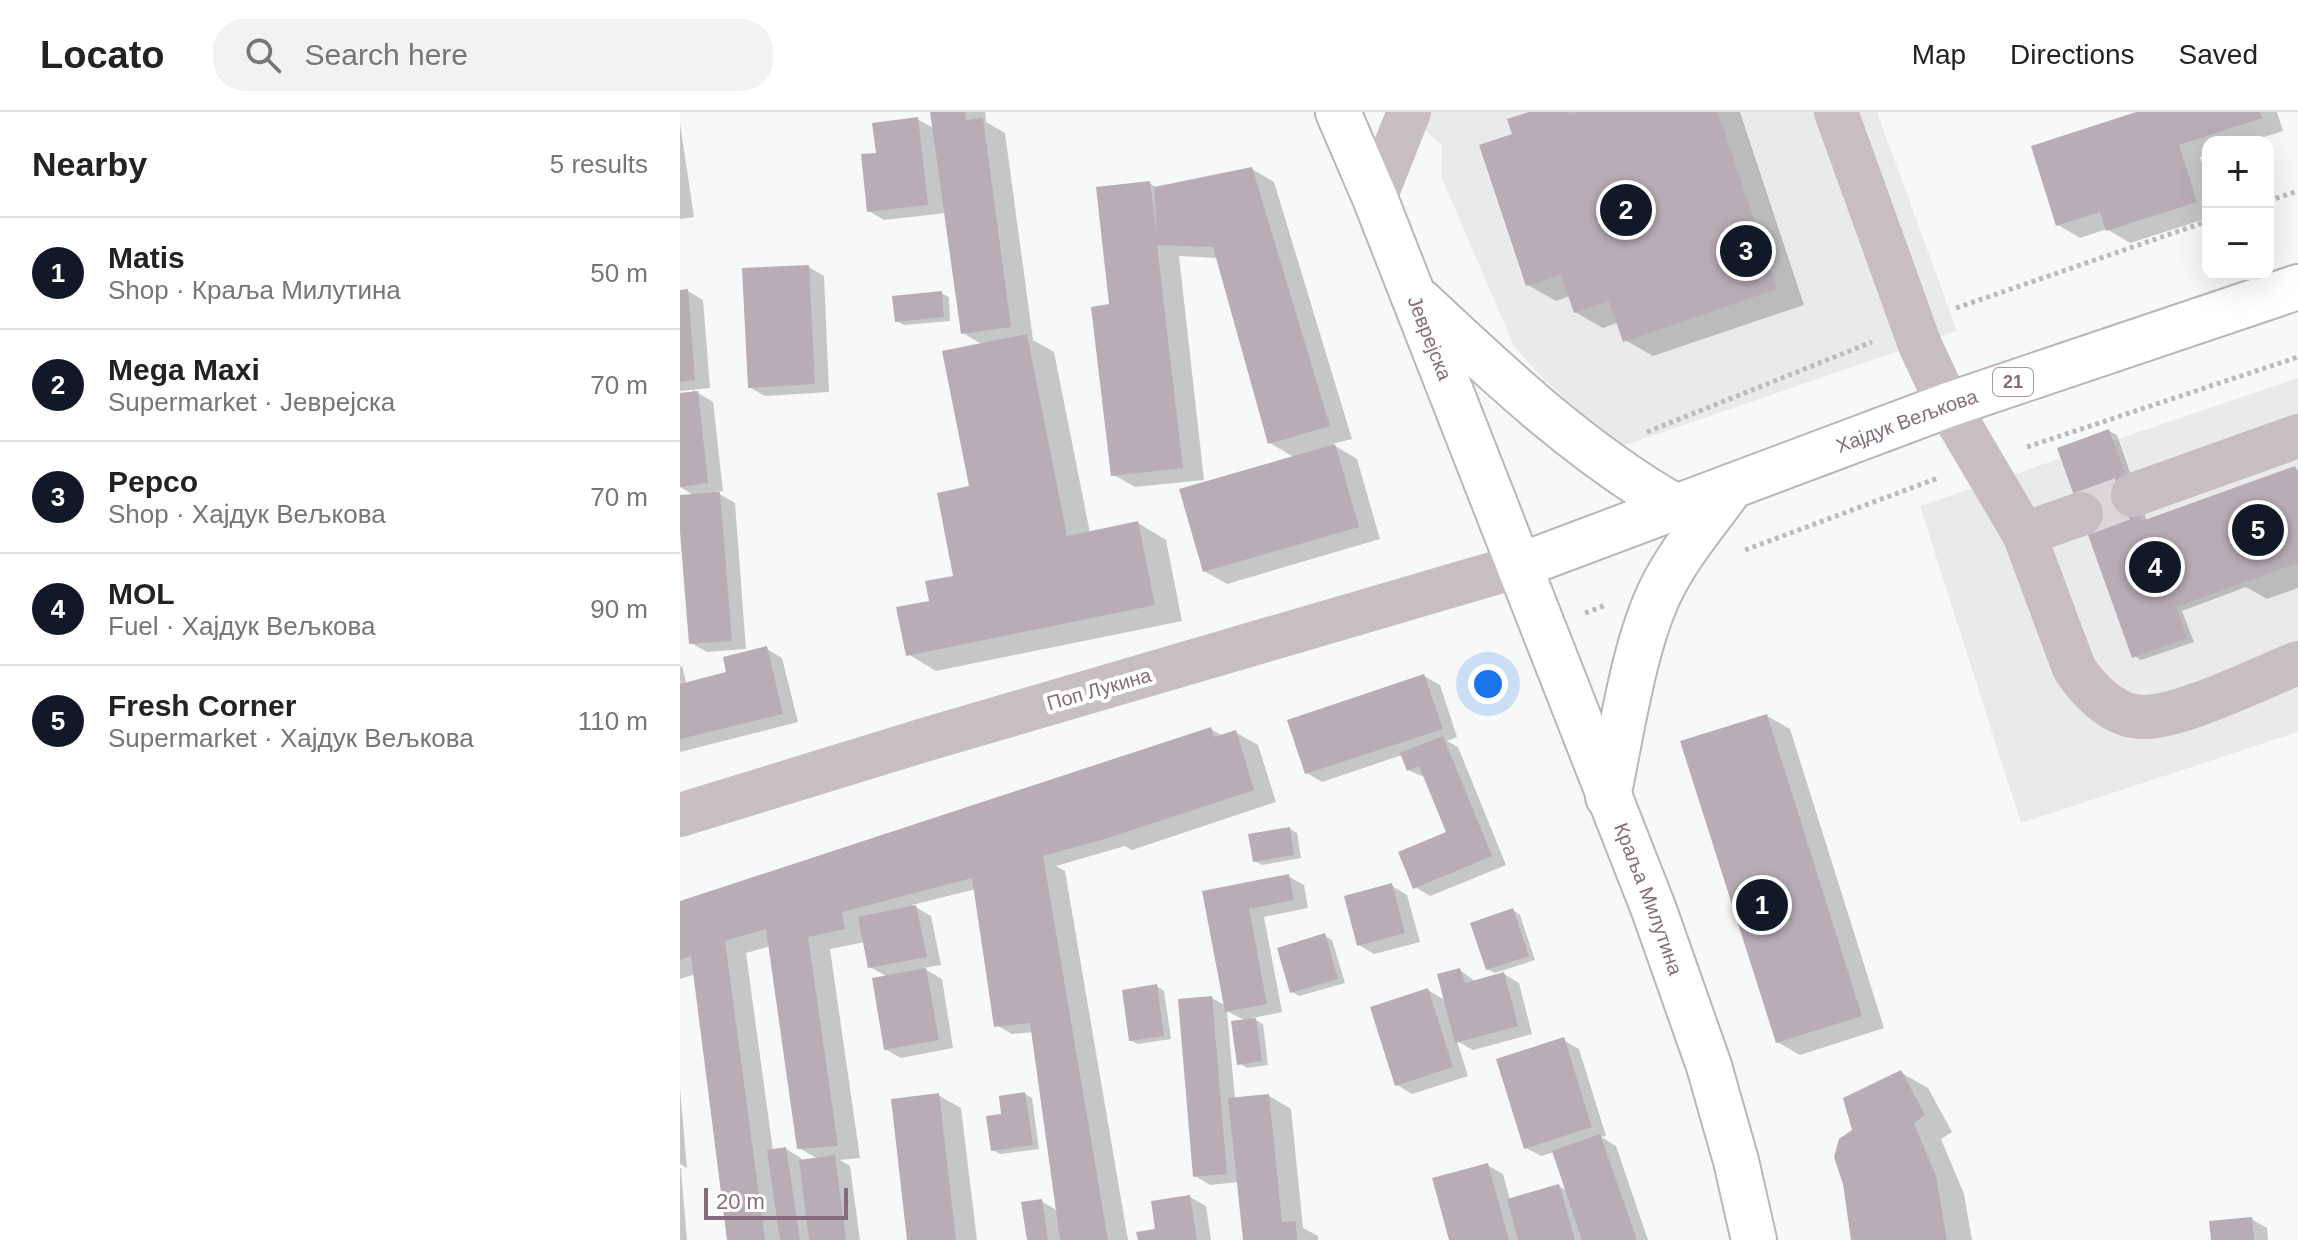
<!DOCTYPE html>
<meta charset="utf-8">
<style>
body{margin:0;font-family:Arial,sans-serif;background:#f2f2f2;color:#222}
.controls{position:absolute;right:24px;top:24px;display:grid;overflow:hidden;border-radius:16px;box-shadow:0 8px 32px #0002}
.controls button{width:72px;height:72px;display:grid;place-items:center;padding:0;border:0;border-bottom:2px solid #e0e0e0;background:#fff;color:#222;font:40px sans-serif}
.scale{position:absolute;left:24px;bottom:20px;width:144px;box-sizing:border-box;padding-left:8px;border:4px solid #866b7c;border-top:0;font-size:22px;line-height:28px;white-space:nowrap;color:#866b7c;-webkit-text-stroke:6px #fff;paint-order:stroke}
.you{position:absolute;left:808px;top:572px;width:28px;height:28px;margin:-20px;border:6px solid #fff;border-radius:50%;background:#1a73e8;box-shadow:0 0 0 12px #1a73e833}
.badge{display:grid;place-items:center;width:52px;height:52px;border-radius:50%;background:#111827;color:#fff;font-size:26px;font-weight:700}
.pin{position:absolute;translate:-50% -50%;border:4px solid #fff;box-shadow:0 2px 8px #0006}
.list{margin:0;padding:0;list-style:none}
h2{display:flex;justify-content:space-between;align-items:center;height:104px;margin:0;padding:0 32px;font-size:34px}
h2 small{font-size:26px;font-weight:400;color:#767676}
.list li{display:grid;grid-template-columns:52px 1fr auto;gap:24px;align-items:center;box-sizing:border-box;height:112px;padding:0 32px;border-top:2px solid #e0e0e0}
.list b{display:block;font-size:30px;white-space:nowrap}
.list p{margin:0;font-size:26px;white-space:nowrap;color:#767676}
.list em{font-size:26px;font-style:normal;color:#767676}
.icon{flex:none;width:44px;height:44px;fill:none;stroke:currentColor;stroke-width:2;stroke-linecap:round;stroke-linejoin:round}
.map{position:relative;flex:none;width:1618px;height:1128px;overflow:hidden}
header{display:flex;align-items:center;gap:48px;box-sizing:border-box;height:112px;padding:0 40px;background:#fff;border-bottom:2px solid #e0e0e0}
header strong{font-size:38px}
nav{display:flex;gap:44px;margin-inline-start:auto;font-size:28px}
.search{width:560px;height:72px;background:#f2f2f2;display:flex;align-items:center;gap:20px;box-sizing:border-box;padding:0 28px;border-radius:32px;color:#767676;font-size:30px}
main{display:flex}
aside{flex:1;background:#fff}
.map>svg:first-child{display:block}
.built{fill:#eaeaeb}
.shadow{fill:#0003;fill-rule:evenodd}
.building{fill:#b9adb5}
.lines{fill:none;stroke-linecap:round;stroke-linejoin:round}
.minor-tunnel{stroke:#dbd6da;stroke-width:44;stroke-dasharray:44 22;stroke-linecap:butt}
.major-casing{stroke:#bdb4ba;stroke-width:48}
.path{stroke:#bfb9bd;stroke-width:5;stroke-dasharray:4 4;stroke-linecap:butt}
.minor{stroke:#c6bec3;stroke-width:44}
.major{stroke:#fff;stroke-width:44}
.labels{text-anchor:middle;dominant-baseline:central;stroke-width:8;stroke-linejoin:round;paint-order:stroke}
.shield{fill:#fff;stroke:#aa97a3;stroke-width:2}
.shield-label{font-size:18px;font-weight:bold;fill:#866b7c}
.street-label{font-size:20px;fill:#866b7c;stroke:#fff}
</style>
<header>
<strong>Locato</strong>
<div class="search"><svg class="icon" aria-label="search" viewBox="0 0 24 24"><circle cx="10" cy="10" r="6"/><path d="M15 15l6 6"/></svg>Search here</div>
<nav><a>Map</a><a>Directions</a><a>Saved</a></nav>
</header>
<main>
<aside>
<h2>Nearby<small>5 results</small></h2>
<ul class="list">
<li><span class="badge">1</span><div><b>Matis</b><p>Shop · Краља Милутина</p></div><em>50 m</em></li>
<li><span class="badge">2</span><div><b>Mega Maxi</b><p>Supermarket · Јеврејска</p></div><em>70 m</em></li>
<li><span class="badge">3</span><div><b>Pepco</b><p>Shop · Хајдук Вељкова</p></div><em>70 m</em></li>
<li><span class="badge">4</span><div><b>MOL</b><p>Fuel · Хајдук Вељкова</p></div><em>90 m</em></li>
<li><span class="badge">5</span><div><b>Fresh Corner</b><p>Supermarket · Хајдук Вељкова</p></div><em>110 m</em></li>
</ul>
</aside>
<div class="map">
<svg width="1618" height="1128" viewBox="0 0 1618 1128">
<rect width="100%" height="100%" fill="#f7f9f9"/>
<!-- built -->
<path class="built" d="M 727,0 L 1197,0 L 1277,219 L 937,336 L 859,262 L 834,234 L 761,64 L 762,34 Z
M 1618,266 L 1618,620 L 1341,711 L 1240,394 Z"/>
<!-- shadow -->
<path class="shadow" d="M 252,0 L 305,0 L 306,10 L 325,21 L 353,228 L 374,240 L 410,421 L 458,411 L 486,428 L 502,509 L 256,559 L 228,542 L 251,490 L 275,465 L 292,376 L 303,233 L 283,221 L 266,101 L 204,108 L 189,99 L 198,42 L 237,7 L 255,17 Z
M 855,0 L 1060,0 L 1124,193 L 973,244 L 945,228 L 939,210 L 923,216 L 895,200 L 890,184 L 876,189 L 848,173 L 835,23 Z
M 1462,0 L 1597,0 L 1603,19 L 1568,30 L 1528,30 L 1528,43 L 1520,45 L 1528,71 L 1528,106 L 1450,131 L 1427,117 L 1400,126 L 1378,113 Z
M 0,11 L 14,105 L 0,107 Z
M 572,57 L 594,70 L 672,327 L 652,332 L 677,347 L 700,427 L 547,472 L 524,459 L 615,346 L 590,331 L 538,146 L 499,144 L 524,368 L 455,375 L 432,362 L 432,194 L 469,71 L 478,76 Z
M 129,155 L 144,164 L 149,280 L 85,284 L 69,275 Z
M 8,179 L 23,188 L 30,276 L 0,279 L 0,180 Z
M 261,181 L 269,185 L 270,209 L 224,213 L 216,209 Z
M 13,278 L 33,290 L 43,379 L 36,380 L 55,391 L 66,537 L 27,540 L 11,531 L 0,385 L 15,384 L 0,375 L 0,283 L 13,282 Z
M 1429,319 L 1437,323 L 1467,409 L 1615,356 L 1618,358 L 1618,476 L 1587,487 L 1566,475 L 1502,499 L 1514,530 L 1461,548 L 1454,544 Z
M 87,537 L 102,546 L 118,610 L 0,640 L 0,554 L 3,556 L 6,572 L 49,562 Z
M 744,564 L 760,573 L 777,625 L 767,629 L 778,635 L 826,753 L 750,784 L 735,775 L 768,721 L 746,666 L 728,658 L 722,643 L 642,670 L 627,661 Z
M 1087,604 L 1110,617 L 1204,916 L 1120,943 L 1097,930 Z
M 531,617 L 543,624 L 555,620 L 578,633 L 596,690 L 452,738 L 445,734 L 376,754 L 385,759 L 448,1128 L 349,1128 L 361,1089 L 378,1099 L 354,920 L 332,922 L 316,913 L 296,777 L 232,793 L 251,804 L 261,853 L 243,856 L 262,867 L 273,936 L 221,946 L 205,937 L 208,865 L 190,855 L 185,830 L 150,837 L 180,1046 L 160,1048 L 170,1054 L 180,1128 L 49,1128 L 16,862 L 0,867 L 0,791 ZM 91,834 L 119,1036 L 138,1047 L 122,1049 L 121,1046 L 106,1037 L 93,1039 L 66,841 Z
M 610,717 L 617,721 L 621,746 L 582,753 L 575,749 Z
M 608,764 L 624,773 L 628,796 L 584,805 L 602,900 L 572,906 L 583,912 L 588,953 L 567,956 L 559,951 L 566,909 L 547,899 L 555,987 L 589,984 L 611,997 L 623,1116 L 638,1124 L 638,1128 L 565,1128 L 559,1070 L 530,1073 L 515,1064 L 532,886 L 546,894 L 524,780 Z
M 712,774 L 727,783 L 740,830 L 694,842 L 679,833 Z
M 833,798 L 840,803 L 855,848 L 815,861 L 807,857 Z
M 645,824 L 652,828 L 665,871 L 619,884 L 612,880 Z
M 780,858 L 796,870 L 824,862 L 839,871 L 852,922 L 793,938 L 777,929 L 788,964 L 732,982 L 717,973 L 748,878 L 766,889 Z
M 477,874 L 484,879 L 491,927 L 458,932 L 450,928 Z
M 883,928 L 899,937 L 926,1024 L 921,1025 L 936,1034 L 968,1128 L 771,1128 L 807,1053 L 823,1062 L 830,1088 L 879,1074 L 887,1079 L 874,1040 L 861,1044 L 846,1036 Z
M 1220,960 L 1248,976 L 1272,1020 L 1261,1027 L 1284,1082 L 1292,1128 L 1173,1128 L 1174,1019 Z
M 0,977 L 7,1056 L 0,1052 Z
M 345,982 L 352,986 L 359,1037 L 320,1042 L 313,1038 L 323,1004 Z
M 258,983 L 281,996 L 297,1128 L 229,1128 Z
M 0,1056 L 3,1058 L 1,1058 L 7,1128 L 0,1128 Z
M 510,1085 L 526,1094 L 531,1128 L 460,1128 L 477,1119 Z
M 1571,1107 L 1587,1116 L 1588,1128 L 1533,1128 Z"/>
<!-- building -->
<path class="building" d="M 250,0 L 285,0 L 286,8 L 303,6 L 331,215 L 281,222 Z
M 849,0 L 888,0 L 889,3 L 898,0 L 1038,0 L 1097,177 L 943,230 L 929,189 L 894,201 L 881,163 L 846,174 L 799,33 L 832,22 L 827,7 Z
M 1456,0 L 1580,0 L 1582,6 L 1499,33 L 1517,90 L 1426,119 L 1420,100 L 1376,114 L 1351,34 Z
M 238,5 L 248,93 L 187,100 L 181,42 L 196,41 L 192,11 Z
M 572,55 L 650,314 L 588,332 L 533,135 L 477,133 L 503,356 L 431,364 L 411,195 L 429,192 L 416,75 L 470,69 L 477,122 L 474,75 Z
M 129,153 L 135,272 L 68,276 L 62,156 Z
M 8,177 L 15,268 L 0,270 L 0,178 Z
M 262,179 L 264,205 L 215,210 L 212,184 Z
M 347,222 L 387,424 L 458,409 L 475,493 L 226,544 L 216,495 L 249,489 L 245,469 L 273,464 L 257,381 L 289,374 L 262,239 Z
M 18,279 L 28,371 L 0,375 L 0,281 Z
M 1429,317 L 1462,409 L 1615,354 L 1618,362 L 1618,451 L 1496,495 L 1507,526 L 1452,546 L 1377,336 Z
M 655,332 L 679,415 L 523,460 L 499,377 Z
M 40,380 L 52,529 L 9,532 L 0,420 L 0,383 Z
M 87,534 L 103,602 L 0,627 L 0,572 L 46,560 L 43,545 Z
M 744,562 L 763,617 L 625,662 L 607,608 Z
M 1087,602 L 1182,904 L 1096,931 L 1000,629 Z
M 531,615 L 534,625 L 556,618 L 574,678 L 428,726 L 363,744 L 428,1128 L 380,1128 L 350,911 L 314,915 L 292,766 L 162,800 L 165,817 L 128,825 L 158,1034 L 117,1037 L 86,817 L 45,829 L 85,1128 L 47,1128 L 11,844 L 0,848 L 0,789 Z
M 763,624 L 812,744 L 733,777 L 718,740 L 766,720 L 739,654 L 727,659 L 720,641 Z
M 610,715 L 614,743 L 573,750 L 568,722 Z
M 609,762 L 614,788 L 569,797 L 587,892 L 545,900 L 522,779 Z
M 712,771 L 725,821 L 677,834 L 664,784 Z
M 236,793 L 247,845 L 188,856 L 178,805 Z
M 833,796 L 849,844 L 806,858 L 790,811 Z
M 645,821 L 658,867 L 610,881 L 597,836 Z
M 246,856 L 259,928 L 204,938 L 192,866 Z
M 780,856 L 785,871 L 824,860 L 838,914 L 775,931 L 757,862 Z
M 477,872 L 484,924 L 449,929 L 442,878 Z
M 748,876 L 773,955 L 715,974 L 690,895 Z
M 532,884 L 547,1062 L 513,1065 L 498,887 Z
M 576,906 L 582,949 L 557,953 L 551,909 Z
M 884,925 L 912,1015 L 844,1037 L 816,947 Z
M 1221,958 L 1245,1003 L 1234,1011 L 1256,1064 L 1267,1128 L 1171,1128 L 1163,1072 L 1154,1045 L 1159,1027 L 1172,1018 L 1163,986 Z
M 345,980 L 353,1033 L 311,1039 L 306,1004 L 321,1002 L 319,984 Z
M 259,981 L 276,1128 L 227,1128 L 211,987 Z
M 589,982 L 602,1110 L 616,1109 L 617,1128 L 563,1128 L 548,986 Z
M 920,1022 L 957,1128 L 902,1128 L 872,1039 Z
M 106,1035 L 120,1128 L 100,1128 L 87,1038 Z
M 155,1043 L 166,1128 L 129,1128 L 119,1048 Z
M 808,1051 L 829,1128 L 769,1128 L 752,1066 Z
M 879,1072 L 895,1128 L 838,1128 L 827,1087 Z
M 510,1083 L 517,1128 L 458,1128 L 456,1120 L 475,1117 L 471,1089 Z
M 362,1087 L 368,1128 L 347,1128 L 341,1090 Z
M 1572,1105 L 1574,1128 L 1531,1128 L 1529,1109 Z"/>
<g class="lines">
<!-- minor-tunnel -->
<path class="minor-tunnel" d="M 1401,402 L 1453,383"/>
<!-- major casing -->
<g class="major-casing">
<g id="major">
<path id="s1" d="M 658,0 L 695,86 L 974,798 L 1029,954 L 1056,1049 L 1074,1128"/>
<path d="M 740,189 C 820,264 900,340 996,395"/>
<path id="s2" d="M 839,454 L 1268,293 L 1618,175"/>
<path d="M 928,685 C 941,624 953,538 979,482 C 997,443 1027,409 1052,374"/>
</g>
</g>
<!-- path -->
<path class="path" d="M 1588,89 L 1618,79
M 1276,196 L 1528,109
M 967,320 L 1192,230
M 1347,335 L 1618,245
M 1065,438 L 1258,366
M 905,501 L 926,493"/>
<!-- minor -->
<path class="minor" d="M 1156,0 L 1240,233 L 1268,293 L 1344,422 L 1394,556 C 1408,578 1433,604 1461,605 C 1498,607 1580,566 1618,551
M 695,86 L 729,0
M 1453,383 L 1618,324
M 1344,422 L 1401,402
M 0,703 L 244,628 L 839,454"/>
<!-- major -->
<use href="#major" class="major"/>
</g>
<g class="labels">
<!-- shield labels -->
<rect class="shield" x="1313" y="256" width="40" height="28" rx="6"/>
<g class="shield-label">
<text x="1333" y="270">21</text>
</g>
<!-- street labels -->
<g class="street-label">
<text stroke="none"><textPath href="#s1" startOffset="244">Јеврејска</textPath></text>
<text stroke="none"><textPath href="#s2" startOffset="414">Хајдук Вељкова</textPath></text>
<text transform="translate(419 577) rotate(-16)">Поп Лукина</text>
<text stroke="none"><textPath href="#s1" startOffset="846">Краља Милутина</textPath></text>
</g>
</g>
</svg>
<div class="controls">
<button>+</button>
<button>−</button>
</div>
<div class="scale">20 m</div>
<div class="you"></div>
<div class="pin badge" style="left:1082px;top:793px">1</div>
<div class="pin badge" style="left:946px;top:98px">2</div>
<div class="pin badge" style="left:1066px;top:139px">3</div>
<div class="pin badge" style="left:1475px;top:455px">4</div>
<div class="pin badge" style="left:1578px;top:418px">5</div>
</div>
</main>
